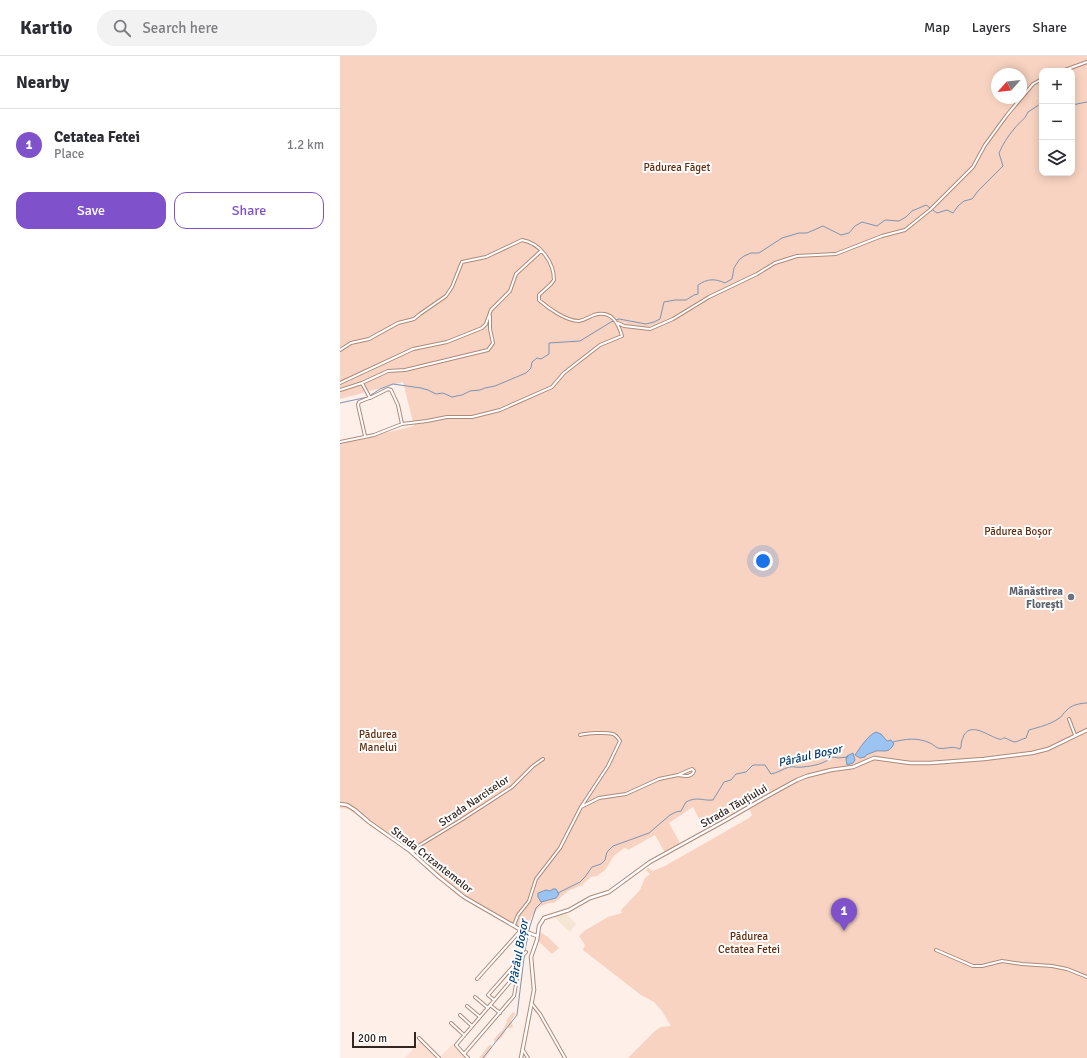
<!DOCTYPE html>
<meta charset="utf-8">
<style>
body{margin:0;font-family:Signika,sans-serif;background:#f2f2f3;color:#2b2b33}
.controls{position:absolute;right:12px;top:12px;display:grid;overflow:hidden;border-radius:8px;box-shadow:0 2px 10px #0003}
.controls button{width:36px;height:36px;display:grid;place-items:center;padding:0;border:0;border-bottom:1px solid #e1e1e2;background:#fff;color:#2b2b33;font:20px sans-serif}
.compass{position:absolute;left:651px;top:12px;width:36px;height:36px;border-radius:50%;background:#fff;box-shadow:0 2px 10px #0003;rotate:243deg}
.scale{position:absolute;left:12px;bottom:10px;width:64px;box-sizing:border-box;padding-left:4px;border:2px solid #33251f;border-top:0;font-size:11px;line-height:14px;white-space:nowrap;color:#33251f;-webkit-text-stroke:3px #fff;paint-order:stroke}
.you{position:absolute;left:423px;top:505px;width:14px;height:14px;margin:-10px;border:3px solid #fff;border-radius:50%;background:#1a73e8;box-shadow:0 0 0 6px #1a73e833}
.badge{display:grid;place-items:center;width:26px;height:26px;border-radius:50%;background:#7f52cb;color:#fff;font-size:13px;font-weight:700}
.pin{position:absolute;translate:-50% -33px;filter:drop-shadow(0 1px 2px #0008)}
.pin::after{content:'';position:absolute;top:21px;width:14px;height:12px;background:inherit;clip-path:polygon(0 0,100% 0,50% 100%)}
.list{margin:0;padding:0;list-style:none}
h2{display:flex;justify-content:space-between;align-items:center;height:52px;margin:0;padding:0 16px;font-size:17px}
h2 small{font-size:13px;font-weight:400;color:#7c7c81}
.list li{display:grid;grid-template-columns:26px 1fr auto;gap:12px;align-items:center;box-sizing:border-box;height:72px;padding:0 16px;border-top:1px solid #e1e1e2}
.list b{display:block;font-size:15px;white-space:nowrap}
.list p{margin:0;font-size:13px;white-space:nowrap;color:#7c7c81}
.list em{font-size:13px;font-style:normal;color:#7c7c81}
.actions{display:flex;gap:8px;padding:12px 16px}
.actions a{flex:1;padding:9px 0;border:1px solid #7f52cb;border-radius:12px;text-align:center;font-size:14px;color:#7f52cb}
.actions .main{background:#7f52cb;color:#fff}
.icon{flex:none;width:22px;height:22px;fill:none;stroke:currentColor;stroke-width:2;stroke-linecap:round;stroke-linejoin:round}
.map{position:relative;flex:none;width:747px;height:1002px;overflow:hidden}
header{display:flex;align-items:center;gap:24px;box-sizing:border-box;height:56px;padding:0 20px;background:#fff;border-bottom:1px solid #e1e1e2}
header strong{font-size:19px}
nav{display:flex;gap:22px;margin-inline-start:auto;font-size:14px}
.search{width:280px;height:36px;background:#f2f2f3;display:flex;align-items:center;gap:10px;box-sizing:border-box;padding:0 14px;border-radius:22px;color:#7c7c81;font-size:15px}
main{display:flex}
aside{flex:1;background:#fff}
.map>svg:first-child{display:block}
.built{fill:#fbe0d3}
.education{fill:#f4e6d3}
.green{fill:#f8d3c1;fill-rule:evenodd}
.water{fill:#9bc4f3;stroke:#7c94b3}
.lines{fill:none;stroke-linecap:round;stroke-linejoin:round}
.stream{stroke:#7c94b3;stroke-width:1}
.street-casing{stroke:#ac8a7a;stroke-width:4}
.secondary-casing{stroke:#ac8a7a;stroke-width:4.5}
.street{stroke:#fff;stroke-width:2}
.secondary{stroke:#fff;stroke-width:2.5}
.worship-dot{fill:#6b7280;stroke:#fff;stroke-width:1.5}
.labels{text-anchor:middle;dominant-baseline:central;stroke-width:4;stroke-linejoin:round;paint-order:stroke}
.park-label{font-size:11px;fill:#622d0e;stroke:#fff}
.worship-label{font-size:11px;font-weight:bold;fill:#5b616d;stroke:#fff;text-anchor:end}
.street-label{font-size:11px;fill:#33251f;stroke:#fff}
.water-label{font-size:12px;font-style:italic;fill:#013e76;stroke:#fff}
</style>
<header>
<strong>Kartio</strong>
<div class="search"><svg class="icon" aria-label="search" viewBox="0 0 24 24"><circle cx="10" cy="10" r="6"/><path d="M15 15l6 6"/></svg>Search here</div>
<nav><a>Map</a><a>Layers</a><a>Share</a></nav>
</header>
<main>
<aside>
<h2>Nearby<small></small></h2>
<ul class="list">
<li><span class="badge">1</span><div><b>Cetatea Fetei</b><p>Place</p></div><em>1.2 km</em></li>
</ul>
<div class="actions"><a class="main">Save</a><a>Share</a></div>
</aside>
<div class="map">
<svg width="747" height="1002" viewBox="0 0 747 1002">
<rect width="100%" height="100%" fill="#feefe8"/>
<!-- built -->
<path class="built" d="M 82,983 L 100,1001 L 113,988 L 126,1002 L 65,1002 Z"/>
<!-- education -->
<path class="education" d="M 225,856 L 236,868 L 230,876 L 213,860 Z"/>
<!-- green -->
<path class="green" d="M 0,0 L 747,0 L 747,1002 L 288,1002 L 316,974 L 321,971 L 331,970 L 322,955 L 314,946 L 301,939 L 243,894 L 245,889 L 239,880 L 244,875 L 268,861 L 282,857 L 281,854 L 300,834 L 305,822 L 310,818 L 306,814 L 308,812 L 313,815 L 325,810 L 409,762 L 412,759 L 408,750 L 365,774 L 353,751 L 329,767 L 339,785 L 339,790 L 325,797 L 315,779 L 288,794 L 286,792 L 284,792 L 274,800 L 265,814 L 257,820 L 251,821 L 242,829 L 228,835 L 214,847 C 198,846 193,859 186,871 L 182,870 L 178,874 L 118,840 L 70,797 L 49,781 L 32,771 L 9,753 L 0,752 L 0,388 L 74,370 L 63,326 L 0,343 ZM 702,15 L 732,15 L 732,117 L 702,117 ZM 657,18 L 681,18 L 681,42 L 657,42 Z
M 200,876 L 208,881 L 219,892 L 212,898 L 198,885 Z
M 173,956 L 176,958 L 171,964 L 173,970 L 172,972 L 166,972 C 165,978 160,985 154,986 L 154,983 L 163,973 L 167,966 L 166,965 Z
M 150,988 L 152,992 L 145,1002 L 139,1002 Z"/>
<!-- water -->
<path class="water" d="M 536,676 L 541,678 L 547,685 L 551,684 L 554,688 C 548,698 545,694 536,695 C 533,696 529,698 526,699 L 525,701 L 520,702 L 515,699 C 520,692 528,679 536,676 Z
M 513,697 L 515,704 L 513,707 L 507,709 L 506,703 L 507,700 Z
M 213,833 L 216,833 L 219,838 L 216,842 L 201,846 L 198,841 L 198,837 L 206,834 L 210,835 Z"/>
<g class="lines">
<!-- stream -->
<path class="stream" d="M 732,49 L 747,46
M 0,347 L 28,341 L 40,333 L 53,328 L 81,332 L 88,334 L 96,338 L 103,337 L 112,341 L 122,339 L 130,335 L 140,334 L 145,332 L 155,330 L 186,317 L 191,312 L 192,306 L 197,302 L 201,303 L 209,298 L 209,287 L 240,285 L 271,266 L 279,263 L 306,268 L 314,266 L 320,263 L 324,246 L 335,244 L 346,244 L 354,239 L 358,238 L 358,229 C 367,223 374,222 385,227 L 392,223 L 394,212 L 399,204 L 404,200 L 411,197 L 419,197 L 442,182 L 459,177 L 467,177 L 483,170 L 501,179 L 509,177 L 515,170 L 522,166 L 537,170 L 545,164 L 559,165 L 566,161 L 572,155 L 586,149 L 597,157 L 607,154 L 613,157 L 618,150 L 624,145 L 632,143 L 638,135 L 663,110 L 659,97 C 663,88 668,80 674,73 C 680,65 684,65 688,56 L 702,47
M 553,686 C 565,683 577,681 590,687 C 593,688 595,691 598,692 C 607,694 610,689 620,693 L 621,691 C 621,686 622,684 624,679 C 632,666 648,680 659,683 C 663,684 661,682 665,682 C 668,683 671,685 674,686 C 678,686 681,683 686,682 L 689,674 C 699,671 709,669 718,663 C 722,661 723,657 727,654 C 731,649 741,647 747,647
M 218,837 L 240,826 L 245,821 L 252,811 L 261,808 L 265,804 L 267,796 L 273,790 L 309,777 L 330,759 L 336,756 L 341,755 L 346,746 C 357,740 362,745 373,744 L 384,726 L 391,724 L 396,718 L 406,716 L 413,709 L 425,709 L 431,718 C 437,717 443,713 449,711 C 454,710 458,712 462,711 C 474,710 483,708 493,701 L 499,702 L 508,701
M 143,1002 L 177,959 L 185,894 L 190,870 L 196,852 L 203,845"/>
<!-- street casing -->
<g class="street-casing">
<path id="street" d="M 722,15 L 747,6
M 278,267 L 284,270 L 310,273 L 333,263 L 369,241 L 417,218 L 435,207 L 457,200 L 496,198 L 542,180 L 565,174 L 591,153 L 633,111 L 645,89 L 667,59 L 693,28 L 702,23
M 0,294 L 11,287 L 29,283 L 58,267 L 74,263 L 80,258 L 106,240 L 112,231 L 122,206 L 146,201 L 182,184 C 200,187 214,206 214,224 L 211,228 L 199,239 L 199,244 C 208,252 226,265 239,265 C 245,264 249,261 254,259 C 271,254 278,266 282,280 L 260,289 L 224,317 L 212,331 L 160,354 L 132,361 L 107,361 L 87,365 L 62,368 L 34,379 L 0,386
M 0,327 L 73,293 L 107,286 L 142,272 L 146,268 L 151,254 L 170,235 L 176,218 L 201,195
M 22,327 L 30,342 L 48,333 L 51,334 L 58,349 L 62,368
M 0,334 L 22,327 L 48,315 L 65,314 L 148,294 L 153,287 L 150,273 L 150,260
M 25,380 L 18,349 L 19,346 L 29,342
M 729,663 L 735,679
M 241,751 L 259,742 L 286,738 L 319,723 L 338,719 L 352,713 L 354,715 C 351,722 344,720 338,719
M 70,795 L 121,764 L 172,731 L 193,710 L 203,703
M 174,869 L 178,859 L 189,845 L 196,823 L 220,792 L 241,751 L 268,710 L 280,685 C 278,682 276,679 273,678 C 266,676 247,677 240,679
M 596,894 L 633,910 L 642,910 L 662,905 L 682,908 L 712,910 L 727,913 L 747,921
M 137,923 L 181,874
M 135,941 L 148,952
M 154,944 L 148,939 L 186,896
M 192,948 L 200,958 L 225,1002
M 150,949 L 160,957
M 127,950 L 140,961
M 120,959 L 132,970
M 111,967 L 124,979
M 79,982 L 99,1002
M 183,994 L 188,1002
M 124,998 L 116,989 L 175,920 L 177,922 L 174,940 L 124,998 L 128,1002"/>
</g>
<!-- secondary casing -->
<g class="secondary-casing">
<path id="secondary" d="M 0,748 L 7,749 L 15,754 L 29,766 L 70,795 L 99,821 L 124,841 L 181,874 L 197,880
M 181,1002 L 194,934 L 191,901 L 197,884 L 199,870 L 204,862 L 229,854 L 250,842 L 269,836 L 310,806 L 388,763 L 426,741 L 457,724 L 467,720 L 491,714 L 513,711 L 534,702 L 570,707 L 590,707 L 644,703 L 692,697 L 708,693 L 747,674"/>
</g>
<!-- street -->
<use href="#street" class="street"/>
<!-- secondary -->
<use href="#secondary" class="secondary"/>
</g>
<!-- markers -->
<circle class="worship-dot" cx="731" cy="541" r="4"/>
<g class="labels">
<!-- park labels -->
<g class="park-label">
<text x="337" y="111">Pădurea Făget</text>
<text x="678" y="475">Pădurea Boșor</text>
<text x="38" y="678">Pădurea<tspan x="38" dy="13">Manelui</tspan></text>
<text x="409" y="880">Pădurea<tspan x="409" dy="13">Cetatea Fetei</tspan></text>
</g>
<!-- worship labels -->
<g class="worship-label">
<text x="723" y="535">Mănăstirea<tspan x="723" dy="13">Florești</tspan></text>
</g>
<!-- street labels -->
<g class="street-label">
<text transform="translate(134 745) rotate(-34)">Strada Narciselor</text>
<text transform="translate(394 750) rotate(-30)">Strada Tăuțiului</text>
<text transform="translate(92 804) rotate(38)">Strada Crizantemelor</text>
</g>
<!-- water labels -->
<g class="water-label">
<text transform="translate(470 700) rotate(-13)">Pârâul Boșor</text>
<text transform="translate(179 896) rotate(-80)">Pârâul Boșor</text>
</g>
</g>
</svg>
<div class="controls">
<button>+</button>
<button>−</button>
<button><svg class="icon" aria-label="layers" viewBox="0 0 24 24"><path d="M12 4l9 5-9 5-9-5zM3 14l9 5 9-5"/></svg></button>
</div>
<svg class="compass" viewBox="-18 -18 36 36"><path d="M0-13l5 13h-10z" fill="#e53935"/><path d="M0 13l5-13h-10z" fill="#7c7c81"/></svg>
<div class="scale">200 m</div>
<div class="you"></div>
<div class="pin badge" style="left:504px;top:875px">1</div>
</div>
</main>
